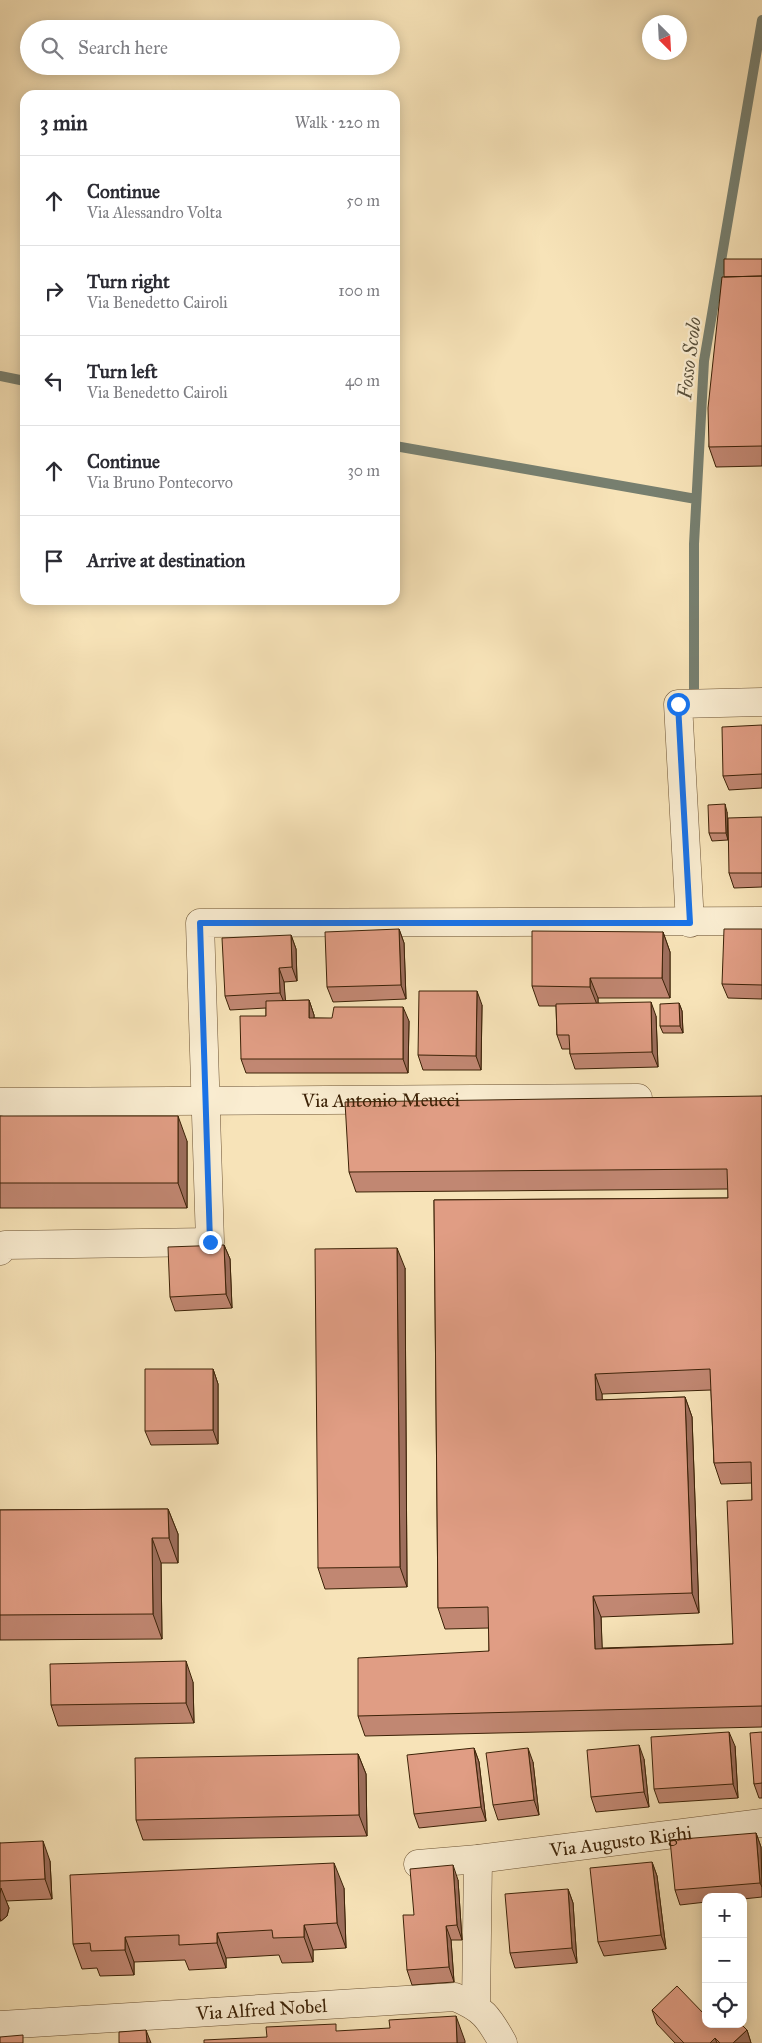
<!DOCTYPE html>
<meta charset="utf-8">
<style>
body{margin:0;font-family:"IM FELL Great Primer",serif;background:#f2f2f3;color:#2b2b33}
.controls{position:absolute;right:15px;bottom:15px;display:grid;overflow:hidden;border-radius:10px;box-shadow:0 2px 12px #0003}
.controls button{width:45px;height:45px;display:grid;place-items:center;padding:0;border:0;border-bottom:1px solid #e1e1e2;background:#fff;color:#2b2b33;font:25px sans-serif}
.compass{position:absolute;left:642px;top:15px;width:45px;height:45px;border-radius:50%;background:#fff;box-shadow:0 2px 12px #0003;rotate:156deg}
.stop{position:absolute;width:15px;height:15px;margin:-11px;border:4px solid #1a73e8;border-radius:50%;background:#fff}
.stop.end{background:#1a73e8;border-color:#fff;box-shadow:0 1px 5px #0008}
.list{margin:0;padding:0;list-style:none}
h2{display:flex;justify-content:space-between;align-items:center;height:65px;margin:0;padding:0 20px;font-size:21px}
h2 small{font-size:16px;font-weight:400;color:#7c7c81}
.list li{display:grid;grid-template-columns:32px 1fr auto;gap:15px;align-items:center;box-sizing:border-box;height:90px;padding:0 20px;border-top:1px solid #e1e1e2}
.list b{display:block;font-size:19px;white-space:nowrap}
.list p{margin:0;font-size:16px;white-space:nowrap;color:#7c7c81}
.list em{font-size:16px;font-style:normal;color:#7c7c81}
.icon{flex:none;width:28px;height:28px;fill:none;stroke:currentColor;stroke-width:2;stroke-linecap:round;stroke-linejoin:round}
.map{position:relative;flex:none;width:762px;height:2043px;overflow:hidden}
.search{position:absolute;background:#fff;box-shadow:0 2px 12px #0003;left:20px;top:20px;width:380px;height:55px;display:flex;align-items:center;gap:12px;box-sizing:border-box;padding:0 18px;border-radius:28px;color:#7c7c81;font-size:19px}
.panel{position:absolute;background:#fff;box-shadow:0 2px 12px #0003;left:20px;top:90px;width:380px;height:515px;border-radius:15px}
.map>svg:first-child{display:block}
.lines{fill:none;stroke-linecap:round;stroke-linejoin:round}
.stream{stroke:#777f6f;stroke-width:10}
.minor-casing{stroke:#6b5233;stroke-width:29}
.minor{stroke:#faedd1;stroke-width:28}
.wall{fill:#c18772;stroke:#3c2207;fill-rule:evenodd}
.shaded-wall{fill:#9d6e5c;stroke:#3c2207}
.building{fill:#e09d84;stroke:#3c2207;fill-rule:evenodd}
.route{stroke:#1a73e8;stroke-width:6}
.labels{text-anchor:middle;dominant-baseline:central;stroke-width:4.5;stroke-linejoin:round;paint-order:stroke}
.street-label{font-size:19px;fill:#3c2207;stroke:#faedd1}
.water-label{font-size:20px;font-style:italic;fill:#59503b;stroke:#faedd1}
</style>
<div class="map">
<svg width="762" height="2043" viewBox="0 0 762 2043">
<rect width="100%" height="100%" fill="#f7e3b8"/>
<filter id="stains"><feTurbulence type="fractalNoise" baseFrequency=".004" numOctaves="4"/><feColorMatrix values="0 0 0 0 .2 0 0 0 0 .09 0 0 0 0 .02 0 0 0 .5 -.17"/></filter>
<radialGradient id="worn" r=".72"><stop offset=".6" stop-color="#630" stop-opacity="0"/><stop offset="1" stop-color="#630" stop-opacity=".3"/></radialGradient>
<g class="lines">
<!-- stream -->
<path class="stream" d="M 0,376 L 25,381
M 395,446 L 696,499
M 694,704 L 694,544 L 704,361 L 762,20"/>
<!-- minor casing -->
<g class="minor-casing">
<g id="minor">
<path d="M 690,923 L 678,704 L 762,702"/>
<path id="s1" d="M 0,1102 L 638,1098"/>
<path d="M 0,1251 L 5,1245 L 210,1242 L 200,923 L 762,921"/>
<path id="s2" d="M 418,1864 L 478,1859 L 762,1823"/>
<path d="M 476,2006 L 478,1859"/>
<path id="s3" d="M 0,2025 L 455,1997 C 483,2009 488,2016 503,2043"/>
</g>
</g>
<!-- minor -->
<use href="#minor" class="minor"/>
</g>
<!-- wall -->
<path class="wall" d="M 762,259 L 762,466 L 716,467 L 709,447 L 724,277 Z
M 762,725 L 762,788 L 729,790 L 723,776 Z
M 727,812 L 728,840 L 712,841 L 709,833 Z
M 762,817 L 762,887 L 734,888 L 729,873 Z
M 399,929 L 404,943 L 406,999 L 333,1002 L 327,987 Z
M 762,929 L 762,999 L 728,998 L 722,984 Z
M 663,932 L 670,952 L 670,998 L 598,998 L 598,1003 L 656,1016 L 658,1067 L 575,1069 L 570,1054 L 570,1049 L 562,1049 L 557,1035 L 556,1006 L 539,1006 L 532,986 Z
M 291,935 L 296,949 L 297,981 L 284,982 L 285,1001 L 309,1000 L 314,1015 L 314,1018 L 409,1021 L 408,1073 L 246,1073 L 241,1059 L 266,1016 L 266,1008 L 230,1010 L 225,996 Z
M 679,1003 L 682,1011 L 683,1033 L 663,1033 L 660,1026 Z
M 482,1005 L 481,1070 L 423,1070 L 418,1055 Z
M 762,1096 L 762,1727 L 365,1736 L 358,1716 L 489,1651 L 489,1628 L 445,1629 L 438,1608 L 434,1200 L 728,1198 L 728,1189 L 356,1192 L 349,1172 ZM 711,1390 L 714,1463 L 721,1484 L 752,1483 L 752,1500 L 733,1644 L 602,1648 L 601,1617 L 699,1613 L 692,1417 L 685,1397 L 602,1400 L 602,1394 Z
M 0,1116 L 187,1141 L 187,1208 L 0,1208 Z
M 224,1245 L 230,1259 L 232,1308 L 175,1311 L 170,1297 Z
M 405,1268 L 407,1587 L 325,1589 L 318,1568 Z
M 213,1369 L 218,1384 L 218,1444 L 151,1445 L 145,1431 Z
M 168,1509 L 178,1534 L 178,1563 L 161,1563 L 162,1639 L 0,1640 L 0,1510 Z
M 193,1682 L 194,1723 L 58,1726 L 51,1705 Z
M 762,1732 L 762,1798 L 759,1798 L 754,1784 Z
M 735,1746 L 738,1798 L 659,1803 L 654,1789 Z
M 474,1748 L 479,1762 L 486,1821 L 419,1828 L 414,1814 Z
M 358,1754 L 366,1774 L 367,1836 L 143,1840 L 136,1820 Z
M 644,1759 L 649,1807 L 596,1812 L 591,1797 Z
M 533,1762 L 539,1815 L 498,1820 L 493,1805 Z
M 756,1833 L 761,1847 L 762,1897 L 743,1899 L 743,1897 L 706,1897 L 706,1902 L 680,1905 L 675,1890 Z
M 0,1843 L 50,1861 L 52,1899 L 6,1901 L 9,1908 L 7,1916 L 1,1921 L 0,1921 Z
M 652,1862 L 657,1876 L 666,1949 L 604,1956 L 598,1942 Z
M 458,1880 L 462,1940 L 451,1940 L 454,1982 L 412,1985 L 407,1970 Z
M 344,1888 L 346,1948 L 313,1950 L 313,1962 L 282,1963 L 279,1955 L 226,1958 L 226,1968 L 189,1970 L 185,1960 L 134,1962 L 134,1975 L 100,1976 L 97,1968 L 82,1969 L 73,1944 Z
M 568,1889 L 573,1903 L 577,1963 L 515,1968 L 510,1953 Z
M 652,2010 L 705,2015 L 747,2030 L 751,2043 L 675,2043 L 657,2024 Z"/>
<!-- shaded-wall -->
<path class="shaded-wall" d="M 725,804 L 727,812 L 728,840 L 726,833 Z
M 399,929 L 404,943 L 406,999 L 401,985 Z
M 663,932 L 670,952 L 670,998 L 662,978 Z
M 291,935 L 296,949 L 297,981 L 292,967 Z
M 279,968 L 284,982 L 286,1007 L 280,993 Z
M 590,978 L 598,998 L 598,1007 L 590,987 Z
M 477,991 L 482,1005 L 481,1070 L 476,1056 Z
M 309,1000 L 314,1015 L 314,1032 L 309,1018 Z
M 651,1002 L 656,1016 L 658,1067 L 652,1052 Z
M 679,1003 L 682,1011 L 683,1033 L 680,1026 Z
M 403,1007 L 409,1021 L 408,1073 L 403,1059 Z
M 178,1116 L 187,1141 L 187,1208 L 178,1183 Z
M 224,1245 L 230,1259 L 232,1308 L 226,1294 Z
M 397,1248 L 405,1268 L 407,1587 L 400,1567 Z
M 213,1369 L 218,1384 L 218,1444 L 213,1430 Z
M 595,1374 L 602,1394 L 603,1420 L 596,1400 Z
M 685,1397 L 692,1417 L 699,1613 L 692,1593 Z
M 168,1509 L 178,1534 L 178,1563 L 169,1538 Z
M 152,1538 L 161,1563 L 162,1639 L 153,1614 Z
M 593,1596 L 601,1617 L 603,1669 L 595,1649 Z
M 186,1661 L 193,1682 L 194,1723 L 186,1703 Z
M 729,1732 L 735,1746 L 738,1798 L 733,1784 Z
M 639,1745 L 644,1759 L 649,1807 L 644,1792 Z
M 474,1748 L 479,1762 L 486,1821 L 481,1807 Z
M 528,1748 L 533,1762 L 539,1815 L 534,1800 Z
M 358,1754 L 366,1774 L 367,1836 L 359,1815 Z
M 756,1833 L 761,1847 L 762,1887 L 760,1883 Z
M 43,1841 L 50,1861 L 52,1899 L 45,1879 Z
M 652,1862 L 657,1876 L 666,1949 L 661,1935 Z
M 334,1863 L 344,1888 L 346,1948 L 337,1923 Z
M 453,1865 L 458,1880 L 462,1940 L 457,1925 Z
M 1,1888 L 9,1908 L 7,1916 L 1,1921 L 0,1918 L 0,1894 Z
M 568,1889 L 573,1903 L 577,1963 L 572,1948 Z
M 304,1925 L 313,1950 L 313,1962 L 304,1937 Z
M 446,1926 L 451,1940 L 454,1982 L 449,1967 Z
M 217,1933 L 226,1958 L 226,1968 L 217,1943 Z
M 125,1937 L 134,1962 L 134,1975 L 125,1950 Z
M 456,2016 L 465,2041 L 465,2043 L 457,2043 Z
M 146,2030 L 151,2043 L 147,2043 Z
M 747,2030 L 751,2043 L 733,2043 Z
M 715,2038 L 717,2043 L 710,2043 Z"/>
<!-- building -->
<path class="building" d="M 724,259 L 762,259 L 762,276 L 724,277 Z
M 762,276 L 762,446 L 709,447 L 708,408 L 722,277 Z
M 762,725 L 762,774 L 723,776 L 722,727 Z
M 725,804 L 726,833 L 709,833 L 708,805 Z
M 762,817 L 762,873 L 729,873 L 728,818 Z
M 399,929 L 401,985 L 327,987 L 325,932 Z
M 724,929 L 762,929 L 762,985 L 722,984 Z
M 532,931 L 663,932 L 662,978 L 590,978 L 590,987 L 532,986 Z
M 291,935 L 292,967 L 279,968 L 280,993 L 225,996 L 222,938 Z
M 419,991 L 477,991 L 476,1056 L 418,1055 Z
M 309,1000 L 309,1018 L 332,1018 L 334,1007 L 403,1007 L 403,1059 L 241,1059 L 240,1016 L 266,1016 L 266,1001 Z
M 651,1002 L 652,1052 L 570,1054 L 569,1035 L 557,1035 L 556,1004 Z
M 679,1003 L 680,1026 L 660,1026 L 660,1004 Z
M 762,1096 L 762,1706 L 358,1716 L 358,1658 L 489,1651 L 488,1607 L 438,1608 L 434,1200 L 728,1198 L 727,1169 L 349,1172 L 345,1102 ZM 710,1369 L 714,1463 L 751,1462 L 752,1500 L 727,1501 L 733,1644 L 595,1649 L 593,1596 L 692,1593 L 685,1397 L 596,1400 L 595,1374 Z
M 0,1116 L 178,1116 L 178,1183 L 0,1183 Z
M 224,1245 L 226,1294 L 170,1297 L 168,1247 Z
M 397,1248 L 400,1567 L 318,1568 L 315,1249 Z
M 145,1369 L 213,1369 L 213,1430 L 145,1431 Z
M 168,1509 L 169,1538 L 152,1538 L 153,1614 L 0,1615 L 0,1510 Z
M 186,1661 L 186,1703 L 51,1705 L 50,1664 Z
M 729,1732 L 733,1784 L 654,1789 L 651,1737 Z
M 762,1732 L 762,1783 L 754,1784 L 750,1733 Z
M 639,1745 L 644,1792 L 591,1797 L 587,1750 Z
M 474,1748 L 481,1807 L 414,1814 L 407,1755 Z
M 528,1748 L 534,1800 L 493,1805 L 486,1753 Z
M 358,1754 L 359,1815 L 136,1820 L 135,1758 Z
M 756,1833 L 760,1883 L 675,1890 L 670,1840 Z
M 43,1841 L 45,1879 L 0,1881 L 0,1843 Z
M 652,1862 L 661,1935 L 598,1942 L 590,1868 Z
M 334,1863 L 337,1923 L 304,1925 L 304,1937 L 273,1938 L 272,1930 L 217,1933 L 217,1943 L 179,1945 L 179,1935 L 125,1937 L 125,1950 L 91,1951 L 90,1943 L 73,1944 L 70,1875 Z
M 453,1865 L 457,1925 L 446,1926 L 449,1967 L 407,1970 L 403,1915 L 414,1915 L 410,1869 Z
M 568,1889 L 572,1948 L 510,1953 L 505,1894 Z
M 677,1986 L 705,2015 L 706,2014 L 706,2024 L 741,2024 L 747,2030 L 733,2043 L 720,2043 L 715,2038 L 710,2043 L 684,2043 L 652,2010 Z
M 456,2016 L 457,2043 L 204,2043 L 204,2040 L 267,2037 L 266,2027 L 336,2024 L 336,2031 L 390,2028 L 389,2020 Z
M 146,2030 L 147,2043 L 119,2043 L 119,2032 Z
M 23,2035 L 23,2043 L 0,2043 L 0,2037 Z"/>
<g class="lines">
<!-- route -->
<path class="route" d="M 210,1242 L 200,923 L 690,923 L 678,704"/>
</g>
<g class="labels">
<!-- street labels -->
<g class="street-label">
<text stroke="none"><textPath href="#s1" startOffset="381">Via Antonio Meucci</textPath></text>
<text stroke="none"><textPath href="#s2" startOffset="204">Via Augusto Righi</textPath></text>
<text stroke="none"><textPath href="#s3" startOffset="262">Via Alfred Nobel</textPath></text>
</g>
<!-- water labels -->
<g class="water-label">
<text transform="translate(689 358) rotate(-83)">Fosso Scolo</text>
</g>
</g>
<rect width="100%" height="100%" filter="url(#stains)"/>
<rect width="100%" height="100%" fill="url(#worn)"/>
</svg>
<div class="controls">
<button>+</button>
<button>−</button>
<button><svg class="icon" aria-label="locate" viewBox="0 0 24 24"><circle cx="12" cy="12" r="6"/><path d="M12 2v4M12 18v4M2 12h4M18 12h4"/></svg></button>
</div>
<svg class="compass" viewBox="-18 -18 36 36"><path d="M0-13l5 13h-10z" fill="#e53935"/><path d="M0 13l5-13h-10z" fill="#7c7c81"/></svg>
<div class="stop" style="left:678px;top:704px"></div>
<div class="stop end" style="left:210px;top:1242px"></div>
<div class="search"><svg class="icon" aria-label="search" viewBox="0 0 24 24"><circle cx="10" cy="10" r="6"/><path d="M15 15l6 6"/></svg>Search here</div>
<section class="panel">
<h2>3 min<small>Walk · 220 m</small></h2>
<ul class="list">
<li><svg class="icon" aria-label="ahead" viewBox="0 0 24 24"><path d="M12 20V5M6 11l6-6 6 6"/></svg><div><b>Continue</b><p>Via Alessandro Volta</p></div><em>50 m</em></li>
<li><svg class="icon" aria-label="right" viewBox="0 0 24 24"><path d="M7 20v-9h11M14 6l5 5-5 5"/></svg><div><b>Turn right</b><p>Via Benedetto Cairoli</p></div><em>100 m</em></li>
<li><svg class="icon" aria-label="left" viewBox="0 0 24 24"><path d="M17 20v-9H6M10 6l-5 5 5 5"/></svg><div><b>Turn left</b><p>Via Benedetto Cairoli</p></div><em>40 m</em></li>
<li><svg class="icon" aria-label="ahead" viewBox="0 0 24 24"><path d="M12 20V5M6 11l6-6 6 6"/></svg><div><b>Continue</b><p>Via Bruno Pontecorvo</p></div><em>30 m</em></li>
<li><svg class="icon" aria-label="arrive" viewBox="0 0 24 24"><path d="M6 21V4h12l-3 4 3 4H6"/></svg><div><b>Arrive at destination</b></div></li>
</ul>
</section>
</div>
